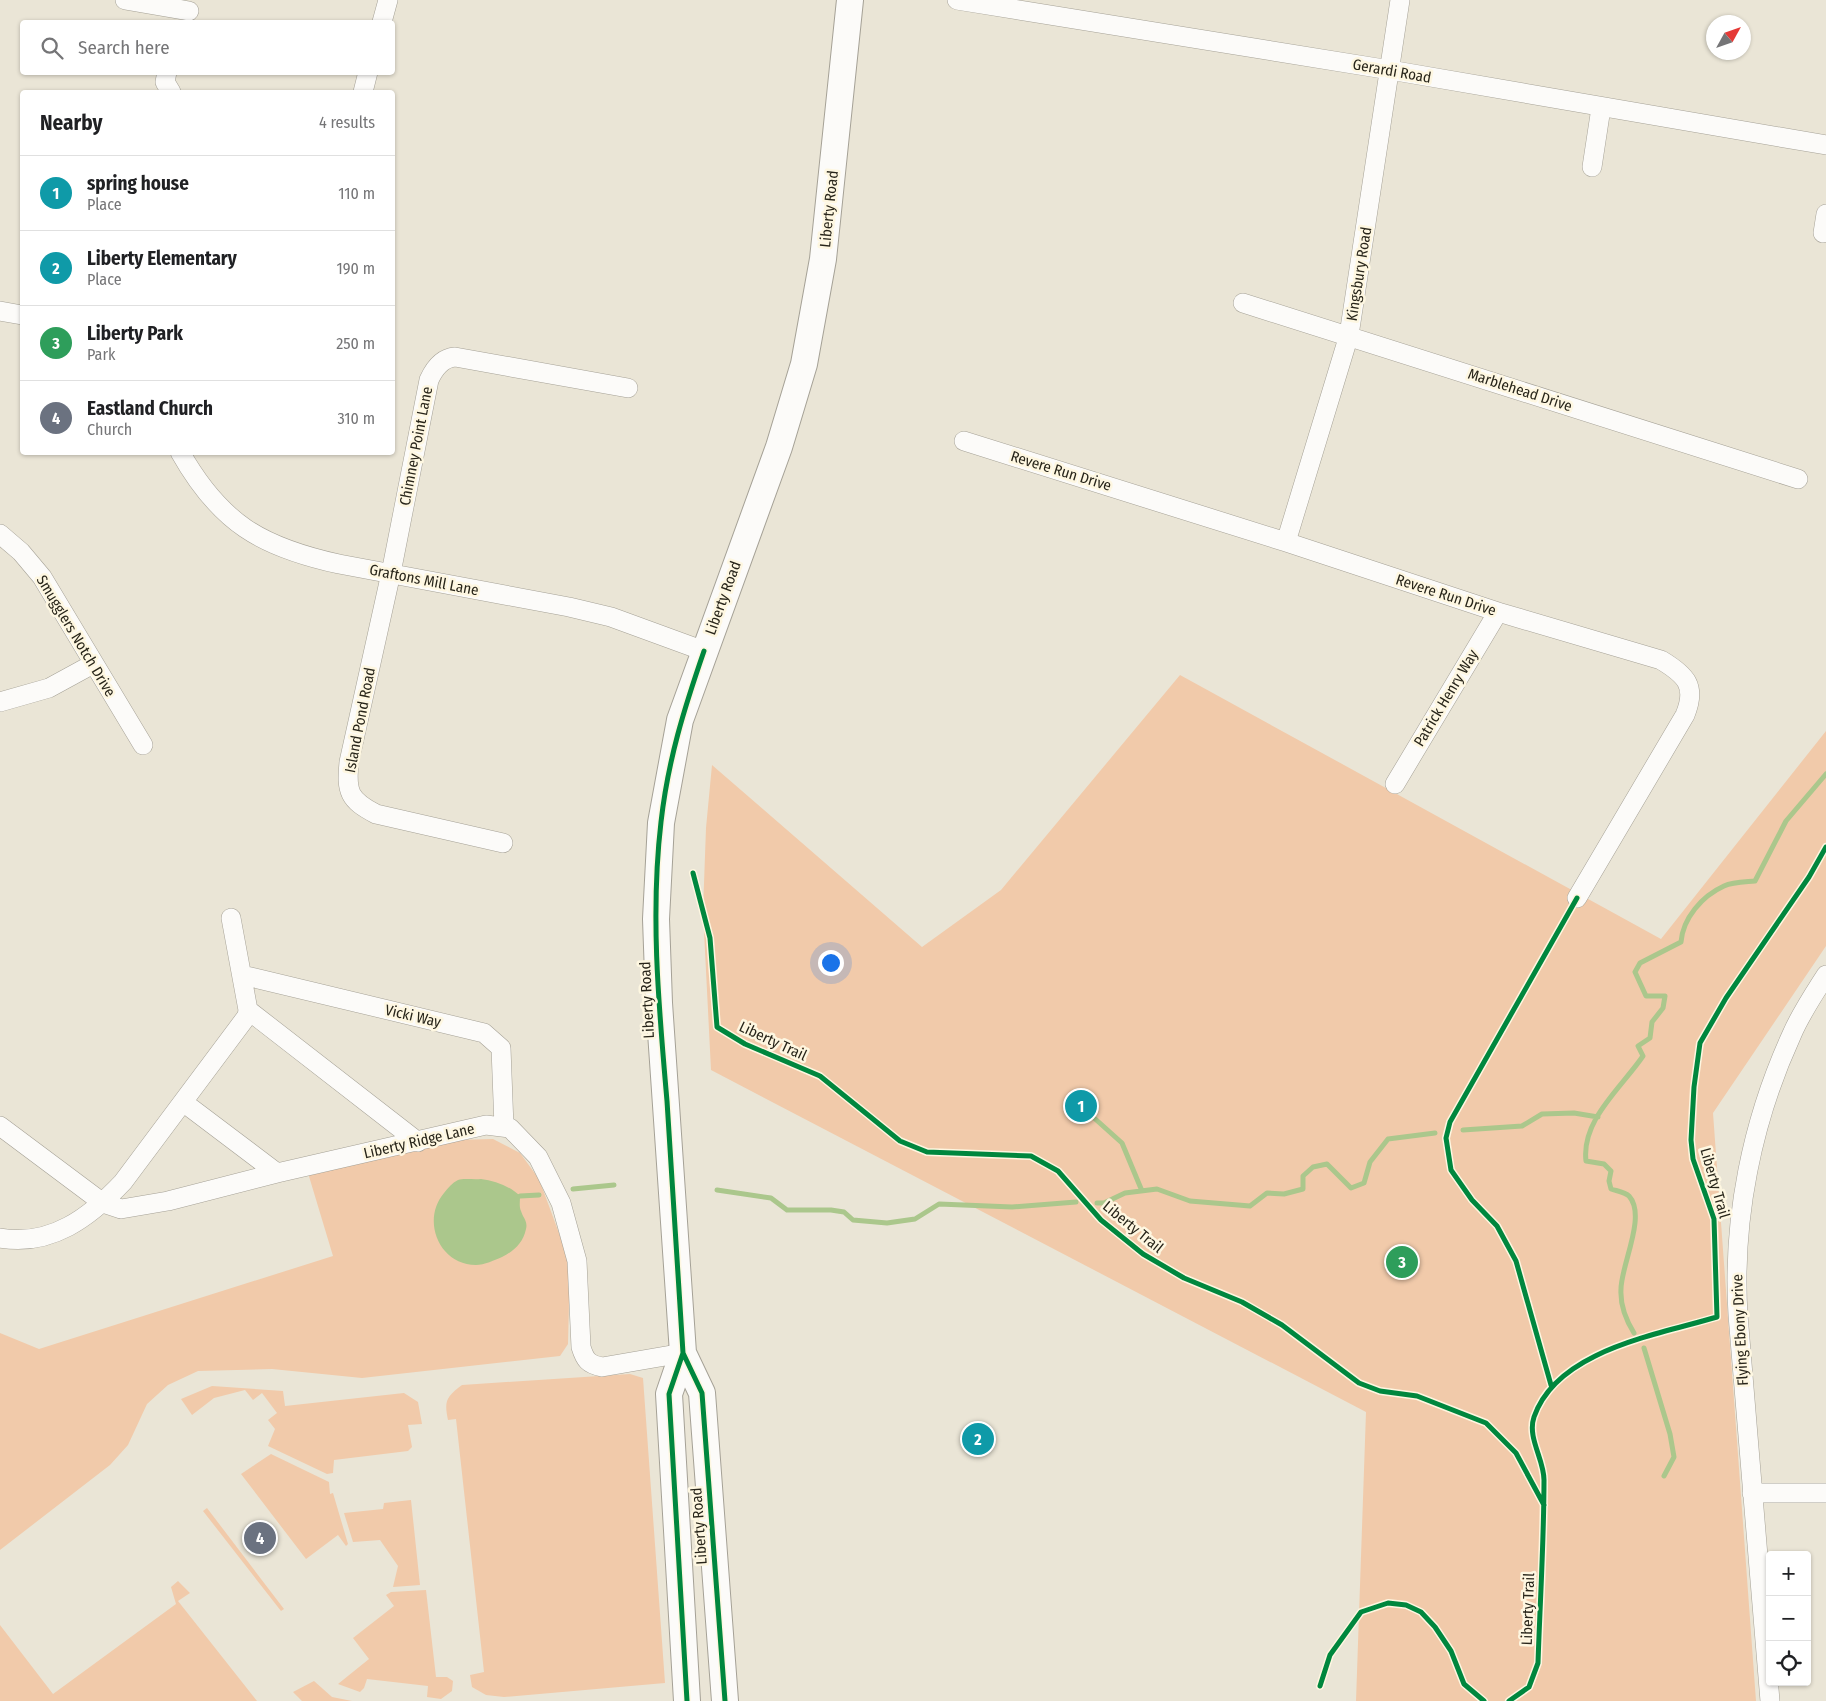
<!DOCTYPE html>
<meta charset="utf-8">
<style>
body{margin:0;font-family:"Fira Sans Condensed",sans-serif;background:#f6f6f6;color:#202124}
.controls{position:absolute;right:15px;bottom:15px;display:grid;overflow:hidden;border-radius:5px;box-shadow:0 1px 4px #0004}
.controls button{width:45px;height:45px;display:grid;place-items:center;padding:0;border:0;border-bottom:1px solid #e0e0e0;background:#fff;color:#202124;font:25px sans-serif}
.compass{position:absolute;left:1706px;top:15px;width:45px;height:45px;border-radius:50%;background:#fff;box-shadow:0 1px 4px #0004;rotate:50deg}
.you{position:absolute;left:830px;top:962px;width:18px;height:18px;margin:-12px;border:4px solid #fff;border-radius:50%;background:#1a73e8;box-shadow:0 0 0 8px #1a73e833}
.badge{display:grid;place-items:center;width:32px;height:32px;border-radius:50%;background:#1a73e8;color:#fff;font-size:16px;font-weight:700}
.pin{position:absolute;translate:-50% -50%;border:2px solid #fff;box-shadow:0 1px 5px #0006}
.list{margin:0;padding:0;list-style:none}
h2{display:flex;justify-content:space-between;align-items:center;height:65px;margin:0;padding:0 20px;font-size:21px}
h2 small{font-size:16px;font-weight:400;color:#757577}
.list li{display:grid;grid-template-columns:32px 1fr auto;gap:15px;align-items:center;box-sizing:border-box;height:75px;padding:0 20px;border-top:1px solid #e0e0e0}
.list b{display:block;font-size:19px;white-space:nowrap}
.list p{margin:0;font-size:16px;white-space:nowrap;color:#757577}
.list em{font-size:16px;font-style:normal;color:#757577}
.icon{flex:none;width:28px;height:28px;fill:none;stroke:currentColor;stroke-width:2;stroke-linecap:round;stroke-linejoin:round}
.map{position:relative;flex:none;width:1826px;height:1701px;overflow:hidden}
.search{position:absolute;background:#fff;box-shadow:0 1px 4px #0004;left:20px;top:20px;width:375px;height:55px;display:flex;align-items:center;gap:12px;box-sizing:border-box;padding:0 18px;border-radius:5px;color:#757577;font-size:19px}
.panel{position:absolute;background:#fff;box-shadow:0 1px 4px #0004;left:20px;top:90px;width:375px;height:365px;border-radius:5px}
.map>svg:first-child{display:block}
.green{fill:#f1caaa}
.water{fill:#abc78c}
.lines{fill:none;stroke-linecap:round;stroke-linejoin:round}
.stream{stroke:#abc78c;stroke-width:5}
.street-casing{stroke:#a5a196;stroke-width:20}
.secondary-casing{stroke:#a5a196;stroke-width:28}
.street{stroke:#fcfbf9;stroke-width:19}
.secondary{stroke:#fcfbf9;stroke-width:26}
.cycleway-casing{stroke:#fef7e1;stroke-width:8}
.cycleway{stroke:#00873e;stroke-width:5}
.labels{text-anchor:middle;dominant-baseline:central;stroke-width:5;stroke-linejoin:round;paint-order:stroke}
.street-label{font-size:15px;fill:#28251a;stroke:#fef7e1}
</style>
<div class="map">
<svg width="1826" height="1701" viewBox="0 0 1826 1701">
<rect width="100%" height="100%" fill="#eae5d6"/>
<!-- green -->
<path class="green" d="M 1180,675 L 1661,939 L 1826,731 L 1826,946 L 1713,1113 L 1756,1701 L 1356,1701 L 1366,1412 L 711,1070 L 703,911 L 706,828 L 712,765 L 922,947 L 1001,890 Z
M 493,1139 L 520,1153 L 539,1179 L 570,1263 L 568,1344 L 560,1356 L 362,1378 L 272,1369 L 198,1371 L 168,1385 L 147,1404 L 128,1445 L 110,1465 L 0,1550 L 0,1333 L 39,1349 L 333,1256 L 308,1173 L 455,1140 Z
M 630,1374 L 643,1378 L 665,1683 L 504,1697 L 486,1695 L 472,1687 L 470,1675 L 484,1672 L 456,1419 L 448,1420 C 444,1401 446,1397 462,1385 Z
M 212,1386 L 283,1391 L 285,1406 L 404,1393 L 418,1402 L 422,1424 L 408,1425 L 412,1447 L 408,1451 L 334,1460 L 333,1473 L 327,1474 L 268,1446 L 275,1429 L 268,1420 L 277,1413 L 262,1393 L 253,1400 L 245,1390 L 214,1398 L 192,1415 L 181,1399 Z
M 271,1454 L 329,1482 L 330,1494 L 333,1493 L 348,1544 L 346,1546 L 338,1535 L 306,1559 L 241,1474 Z
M 411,1500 L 420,1585 L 393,1587 L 398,1566 L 380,1540 L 353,1542 L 344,1513 L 383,1509 L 384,1503 Z
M 207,1508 L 284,1609 L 281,1611 L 203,1511 Z
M 178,1581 L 190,1593 L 178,1601 L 257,1701 L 0,1701 L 0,1625 L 53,1694 L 176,1604 L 171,1587 Z
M 426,1590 L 436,1677 L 447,1677 L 453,1681 L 452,1691 L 441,1699 L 427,1697 L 428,1686 L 367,1679 L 364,1688 L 360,1692 L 338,1684 L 369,1659 L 353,1638 L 394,1606 L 386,1595 L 391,1592 Z
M 314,1681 L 332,1697 L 352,1701 L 302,1701 L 293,1692 Z"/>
<!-- water -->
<path class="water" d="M 481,1179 C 495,1181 510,1186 520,1196 C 520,1201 519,1207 521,1211 C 523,1218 528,1221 526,1229 C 523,1243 514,1251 502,1257 C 495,1260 484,1265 476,1265 C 439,1265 421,1220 444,1193 C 448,1188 452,1183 458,1180 C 464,1178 474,1180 481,1179 Z"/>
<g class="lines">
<!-- stream -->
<path class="stream" d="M 1083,1108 L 1122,1143 L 1142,1191
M 1463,1130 L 1522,1126 L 1542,1114 L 1574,1113 L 1598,1117
M 573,1189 L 614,1185
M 717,1190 L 771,1198 L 787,1210 L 831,1210 L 844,1212 L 853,1220 L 887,1223 L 915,1219 L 939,1204 L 1012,1207 L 1076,1202
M 520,1196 L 539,1195
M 1097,1203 L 1104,1203 L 1125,1193 L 1157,1189 L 1190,1201 L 1250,1206 L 1267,1193 L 1284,1194 L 1303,1189 L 1303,1176 L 1313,1167 L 1327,1164 L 1351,1188 L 1364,1183 L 1370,1162 L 1388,1139 L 1435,1133
M 1634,1333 C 1626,1320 1620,1305 1621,1289 C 1621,1265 1647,1216 1629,1196 C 1625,1192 1617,1191 1611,1189 L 1609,1181 L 1611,1171 L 1604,1164 L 1586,1161 C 1581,1120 1622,1087 1643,1056 L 1638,1046 L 1650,1038 L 1652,1022 L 1663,1008 L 1665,996 L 1646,996 L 1635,972 L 1640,963 L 1681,942 C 1683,918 1702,896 1724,886 C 1733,882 1745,882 1755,881 L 1786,821 L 1826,774
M 1644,1348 L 1670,1434 L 1674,1457 L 1664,1476"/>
<!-- street casing -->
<g class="street-casing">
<path id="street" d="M 125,0 L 189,11
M 957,0 L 1390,70 L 1826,145
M 382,22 L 388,0
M 167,72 L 165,82 L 171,92
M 363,92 L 368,72
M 1592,167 L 1601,108
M 1823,233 L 1826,214
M 1243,303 L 1798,479
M 0,311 L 22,315
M 964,441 L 1286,542 L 1498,612 L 1661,660 C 1686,675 1697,686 1685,715 L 1577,898
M 180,452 C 220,523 261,547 339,564 L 569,607 L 611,617 L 704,651
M 0,534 L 21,552 L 42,577 L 143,745
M 1286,542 L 1349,335 L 1400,0
M 0,702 L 49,688 L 93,664
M 1395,784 L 1498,612
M 503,843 L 376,814 C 349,800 346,792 349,762 L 391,573 L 429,380 C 434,369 442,358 455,357 L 628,388
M 242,975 L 484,1033 L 501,1048 L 504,1127
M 248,1010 L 418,1142
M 183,1102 L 277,1173
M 0,1126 L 103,1203 L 121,1209 L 168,1201 L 277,1173 L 486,1125 L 510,1128 L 538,1157 L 561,1203 L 577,1261 L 581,1347 C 585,1360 588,1364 602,1367 L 683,1353
M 0,1238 C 51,1247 90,1217 123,1182 L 247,1016 L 248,1010 L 231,918
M 1752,1493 L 1826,1493
M 1770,1701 L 1738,1315 C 1732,1219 1752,1121 1792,1034 C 1801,1013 1814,994 1826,975"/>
</g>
<!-- secondary casing -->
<g class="secondary-casing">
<path id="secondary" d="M 683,1353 L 669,1394 L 687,1701
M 725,1701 L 702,1393 L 683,1353 L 659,1003 L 656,919 L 661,823 L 680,720 L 779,447 L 804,364 L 823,259 L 850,0"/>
</g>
<!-- street -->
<use href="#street" class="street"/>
<!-- secondary -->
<use href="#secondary" class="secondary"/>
<!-- cycleway casing -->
<g class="cycleway-casing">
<path id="cycleway" d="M 704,651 C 684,709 668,760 661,822 C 650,915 659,1009 667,1101 C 673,1185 678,1269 683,1353 L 702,1393 L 725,1701
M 693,873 L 710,938 L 717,1027 L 745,1044 L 820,1076 L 900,1141 L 927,1152 L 1031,1156 L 1058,1171 L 1101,1220 L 1143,1254 L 1184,1278 L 1242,1302 L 1282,1325 L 1359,1383 L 1380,1391 L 1417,1396 L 1486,1423 L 1516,1453 L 1544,1505
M 683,1353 L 669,1394 L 687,1701
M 1551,1385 L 1516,1261 L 1497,1226 L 1472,1200 L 1451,1170 L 1446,1138 L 1450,1122 L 1577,898
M 1320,1686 L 1330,1655 L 1361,1612 L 1388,1603 L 1406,1605 L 1421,1612 L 1435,1627 L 1451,1651 L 1464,1684 L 1484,1701
M 1509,1701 L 1529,1687 L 1538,1663 C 1540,1602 1544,1541 1544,1480 C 1544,1459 1527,1438 1534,1417 C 1557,1350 1657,1335 1717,1317 L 1714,1219 L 1693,1159 L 1691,1140 L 1694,1087 L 1700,1043 L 1726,998 L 1809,877 L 1826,847"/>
</g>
<!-- cycleway -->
<use href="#cycleway" class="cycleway"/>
</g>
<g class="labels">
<!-- street labels -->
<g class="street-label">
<text transform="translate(1392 71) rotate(10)">Gerardi Road</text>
<text transform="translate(829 209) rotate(-84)">Liberty Road</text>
<text transform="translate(1359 274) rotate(-81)">Kingsbury Road</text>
<text transform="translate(1520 390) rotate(18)">Marblehead Drive</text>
<text transform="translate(416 446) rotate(-79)">Chimney Point Lane</text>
<text transform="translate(1061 471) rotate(17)">Revere Run Drive</text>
<text transform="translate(424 580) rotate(11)">Graftons Mill Lane</text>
<text transform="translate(1446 595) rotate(18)">Revere Run Drive</text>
<text transform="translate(723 598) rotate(-70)">Liberty Road</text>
<text transform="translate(76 636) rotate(59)">Smugglers Notch Drive</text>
<text transform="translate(1446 698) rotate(-59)">Patrick Henry Way</text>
<text transform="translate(360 720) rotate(-79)">Island Pond Road</text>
<text transform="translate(647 1000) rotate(-93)">Liberty Road</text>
<text transform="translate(413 1016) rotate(13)">Vicki Way</text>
<text transform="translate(773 1041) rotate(25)">Liberty Trail</text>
<text transform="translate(419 1141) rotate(-13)">Liberty Ridge Lane</text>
<text transform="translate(1715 1183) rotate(74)">Liberty Trail</text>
<text transform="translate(1133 1227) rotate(39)">Liberty Trail</text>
<text transform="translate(1740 1330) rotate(-93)">Flying Ebony Drive</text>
<text transform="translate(699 1526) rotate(-94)">Liberty Road</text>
<text transform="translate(1528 1609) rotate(-88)">Liberty Trail</text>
</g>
</g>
</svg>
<div class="controls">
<button>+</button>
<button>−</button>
<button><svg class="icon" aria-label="locate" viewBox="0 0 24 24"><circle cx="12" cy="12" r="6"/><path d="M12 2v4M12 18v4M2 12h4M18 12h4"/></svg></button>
</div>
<svg class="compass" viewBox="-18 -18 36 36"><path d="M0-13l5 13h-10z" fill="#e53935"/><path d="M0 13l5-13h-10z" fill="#757577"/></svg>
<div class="you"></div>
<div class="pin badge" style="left:1081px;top:1106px;background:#0f9aa8">1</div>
<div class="pin badge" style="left:978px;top:1439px;background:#0f9aa8">2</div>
<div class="pin badge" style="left:1402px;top:1262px;background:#2e9e5b">3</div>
<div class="pin badge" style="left:260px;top:1538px;background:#6b7280">4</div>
<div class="search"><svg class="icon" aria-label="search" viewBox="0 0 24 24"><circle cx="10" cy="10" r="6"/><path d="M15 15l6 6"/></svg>Search here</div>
<section class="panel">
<h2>Nearby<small>4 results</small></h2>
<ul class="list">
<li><span class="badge" style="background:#0f9aa8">1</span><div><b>spring house</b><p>Place</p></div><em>110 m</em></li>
<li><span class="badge" style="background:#0f9aa8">2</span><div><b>Liberty Elementary</b><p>Place</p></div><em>190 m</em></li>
<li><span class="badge" style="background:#2e9e5b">3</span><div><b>Liberty Park</b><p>Park</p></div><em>250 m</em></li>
<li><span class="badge" style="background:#6b7280">4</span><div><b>Eastland Church</b><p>Church</p></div><em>310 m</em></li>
</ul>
</section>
</div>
